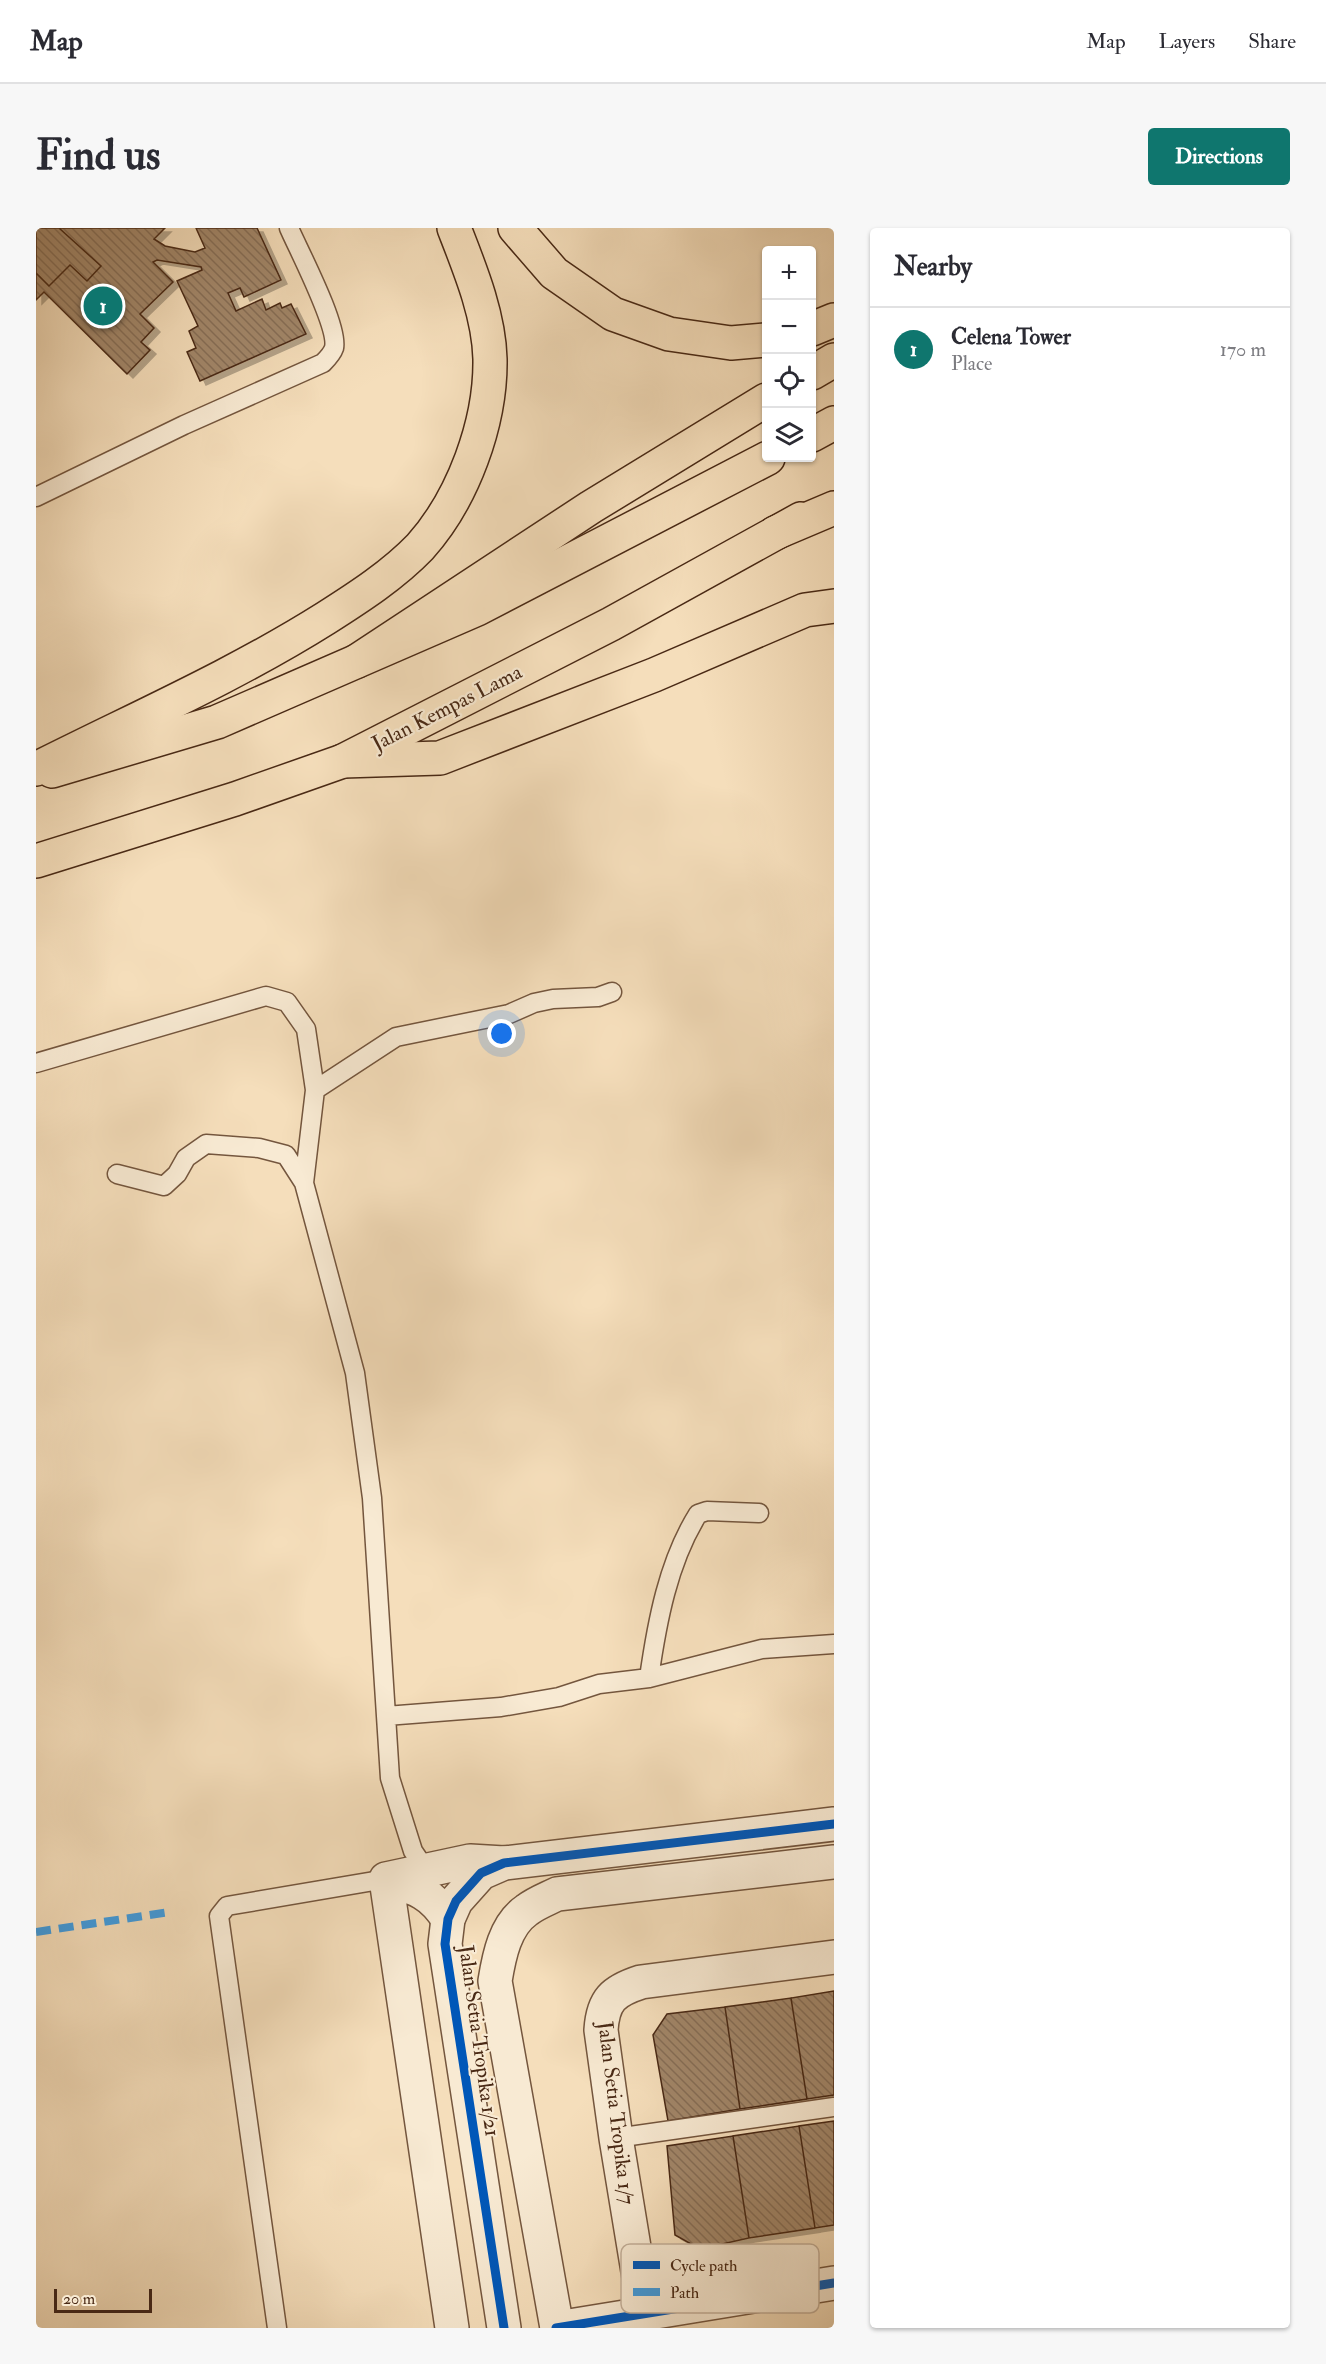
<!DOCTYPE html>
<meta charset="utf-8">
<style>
body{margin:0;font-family:"IM FELL Double Pica",serif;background:#f7f7f7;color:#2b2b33}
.controls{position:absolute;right:18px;top:18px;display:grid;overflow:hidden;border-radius:6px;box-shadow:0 2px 4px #0004}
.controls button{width:54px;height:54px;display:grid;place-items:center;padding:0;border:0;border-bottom:2px solid #e1e1e2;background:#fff;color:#2b2b33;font:30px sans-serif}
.scale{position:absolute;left:18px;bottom:15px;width:98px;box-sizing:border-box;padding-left:6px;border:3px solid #492915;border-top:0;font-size:16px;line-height:21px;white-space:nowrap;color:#492915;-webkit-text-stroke:4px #f8ead3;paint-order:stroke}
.you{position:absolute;left:466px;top:806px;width:21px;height:21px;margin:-15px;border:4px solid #fff;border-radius:50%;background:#1a73e8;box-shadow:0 0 0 9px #1a73e833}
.badge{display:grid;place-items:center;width:39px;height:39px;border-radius:50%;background:#0f766e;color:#fff;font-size:20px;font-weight:700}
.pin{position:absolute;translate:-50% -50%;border:3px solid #fff;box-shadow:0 2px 6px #0006}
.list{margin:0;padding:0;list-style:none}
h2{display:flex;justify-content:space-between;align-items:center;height:78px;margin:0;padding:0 24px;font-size:26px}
h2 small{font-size:20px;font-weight:400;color:#7c7c81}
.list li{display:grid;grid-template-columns:39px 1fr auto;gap:18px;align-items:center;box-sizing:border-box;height:84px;padding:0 24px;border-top:2px solid #e1e1e2}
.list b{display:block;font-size:22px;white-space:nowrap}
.list p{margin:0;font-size:20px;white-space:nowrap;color:#7c7c81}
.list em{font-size:20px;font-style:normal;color:#7c7c81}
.icon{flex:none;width:33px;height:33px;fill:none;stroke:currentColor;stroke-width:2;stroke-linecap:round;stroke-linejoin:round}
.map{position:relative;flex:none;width:798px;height:2100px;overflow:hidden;border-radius:6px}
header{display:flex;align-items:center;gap:36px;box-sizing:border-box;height:84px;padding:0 30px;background:#fff;border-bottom:2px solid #e1e1e2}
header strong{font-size:28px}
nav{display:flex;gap:33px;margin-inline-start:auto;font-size:21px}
.intro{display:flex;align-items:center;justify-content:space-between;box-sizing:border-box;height:144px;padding:0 36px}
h1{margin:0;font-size:42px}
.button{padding:15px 27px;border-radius:6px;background:#0f766e;color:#fff;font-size:21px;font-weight:700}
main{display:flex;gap:36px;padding:0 36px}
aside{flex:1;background:#fff;border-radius:6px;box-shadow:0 2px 4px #0004}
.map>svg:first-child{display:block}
.building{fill:url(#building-back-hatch);stroke:#492915;stroke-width:1.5;filter:url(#shadow)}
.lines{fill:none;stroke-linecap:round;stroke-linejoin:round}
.service-casing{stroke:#74563e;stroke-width:21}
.minor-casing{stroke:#74563e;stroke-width:36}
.tertiary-casing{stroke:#74563e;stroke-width:36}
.primary-casing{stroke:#492915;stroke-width:36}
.motorway-casing{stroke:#492915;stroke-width:36}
.service{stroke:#f8ead3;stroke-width:18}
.minor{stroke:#f8ead3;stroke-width:33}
.tertiary{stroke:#f8ead3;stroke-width:33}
.primary{stroke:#f5debb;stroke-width:33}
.motorway{stroke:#f5debb;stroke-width:33}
.quiet{stroke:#409cdf;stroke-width:8;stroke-dasharray:15 8;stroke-linecap:butt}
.cycleway-casing{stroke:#f8ead3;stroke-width:13}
.cycleway{stroke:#0057b8;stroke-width:9}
.labels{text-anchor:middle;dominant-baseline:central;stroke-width:4.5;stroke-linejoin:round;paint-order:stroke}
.street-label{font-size:21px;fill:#492915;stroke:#f8ead3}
.key{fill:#f8ead3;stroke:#c4b09a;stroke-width:1.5}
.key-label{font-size:16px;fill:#492915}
</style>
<header>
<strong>Map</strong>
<nav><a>Map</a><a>Layers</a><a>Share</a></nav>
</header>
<div class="intro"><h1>Find us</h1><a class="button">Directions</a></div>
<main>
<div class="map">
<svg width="798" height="2100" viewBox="0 0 798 2100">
<defs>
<pattern id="building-back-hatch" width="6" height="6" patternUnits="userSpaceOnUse" patternTransform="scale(1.5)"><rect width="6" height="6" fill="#a2876b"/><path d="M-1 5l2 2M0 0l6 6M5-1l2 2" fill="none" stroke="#866e57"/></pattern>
<filter id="shadow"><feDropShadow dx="6" dy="4" stdDeviation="0" flood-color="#0004"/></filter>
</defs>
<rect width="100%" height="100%" fill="#f5debb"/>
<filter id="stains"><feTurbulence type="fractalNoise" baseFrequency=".00333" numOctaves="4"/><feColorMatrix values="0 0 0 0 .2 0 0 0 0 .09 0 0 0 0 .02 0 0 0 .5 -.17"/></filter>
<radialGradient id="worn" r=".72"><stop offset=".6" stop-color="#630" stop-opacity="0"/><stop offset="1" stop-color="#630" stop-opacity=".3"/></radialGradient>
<!-- building -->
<path class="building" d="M 0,0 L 129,0 L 118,11 L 129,18 L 159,24 L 169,20 L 160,0 L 221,0 L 245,52 L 208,69 L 204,60 L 192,65 L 200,83 L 226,71 L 230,82 L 244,75 L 246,80 L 255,76 L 270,106 L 164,153 L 151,124 L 160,120 L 153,103 L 162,98 L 141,53 L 166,42 L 165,39 L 121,32 L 117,34 L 137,54 L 104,86 L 118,100 L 105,114 L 114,122 L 91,146 L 8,64 L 0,72 Z
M 23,0 L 129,0 L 118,11 L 129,18 L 159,24 L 169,20 L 160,0 L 221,0 L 245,52 L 208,69 L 204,60 L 192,65 L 200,83 L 226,71 L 230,82 L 244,75 L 246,80 L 255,76 L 270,106 L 164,153 L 151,124 L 160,120 L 153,103 L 162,98 L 141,53 L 166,42 L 165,39 L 121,32 L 117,34 L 137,54 L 104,86 L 118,100 L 105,114 L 114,122 L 91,146 L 8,64 L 0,72 L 0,45 L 13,58 L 34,37 L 51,53 L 65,38 Z
M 798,1763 L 798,1867 L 771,1871 L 755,1770 Z
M 755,1770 L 771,1871 L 704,1881 L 689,1779 Z
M 689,1779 L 704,1881 L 632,1893 L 617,1807 L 631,1786 Z
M 798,1893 L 798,1997 L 779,2000 L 763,1898 Z
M 763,1898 L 779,2000 L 713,2010 L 697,1908 Z
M 697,1908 L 713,2010 L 664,2021 L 639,2007 L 631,1918 Z"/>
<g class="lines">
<!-- service casing -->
<g class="service-casing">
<path id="service" d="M 0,269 L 148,197 L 287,135 C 291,131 296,126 298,120 C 303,99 263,23 253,0
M 0,835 L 230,768 L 251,774 L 270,801 L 279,862 L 268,955 L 319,1145 L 336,1270 L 354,1550 L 377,1623 L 390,1642
M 279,862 L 360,809 L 473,786 L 498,775 L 517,771 L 562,769 L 576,764
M 81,946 L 128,958 L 141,946 L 150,930 L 170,916 L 223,920 L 250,927 L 268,955
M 613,1450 C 621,1394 632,1334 662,1286 L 671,1283 L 723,1285
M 350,1488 L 465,1479 L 523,1469 L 563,1456 L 613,1450 L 726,1421 L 798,1416
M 580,1910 L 798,1879
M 241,2100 L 183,1688 L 191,1678 L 350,1651"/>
</g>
<!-- minor casing -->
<g class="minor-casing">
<path id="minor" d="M 350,1651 L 416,2100
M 350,1651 L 434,1633 L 468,1635
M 350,1651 C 379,1660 395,1664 412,1691
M 609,2086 L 580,1910 L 565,1802 C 567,1772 577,1763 605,1754 L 798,1729
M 521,2100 L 798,2055"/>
</g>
<!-- tertiary casing -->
<g class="tertiary-casing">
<path id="tertiary" d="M 468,2100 L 409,1716 L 412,1691 L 420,1673 L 445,1645 L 468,1635 L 798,1596
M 521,2100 L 459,1753 C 463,1728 469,1697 491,1682 C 500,1675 511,1671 521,1666 L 798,1634"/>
</g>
<!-- primary casing -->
<g class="primary-casing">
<path id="primary" d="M 776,207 L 798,195
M 16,543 L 181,494 L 441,381 L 732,230
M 0,633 L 199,571 L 307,533 L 575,396 L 765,291"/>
</g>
<!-- motorway casing -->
<g class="motorway-casing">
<path id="motorway" d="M 479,0 L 518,45 L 577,86 L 633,106 L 695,115 L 730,112
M 776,101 L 798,92
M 776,145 L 798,132
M 739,305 L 798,280
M 321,433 L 555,279 L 730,172
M 307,533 L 404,530 L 618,447 L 769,382 L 798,378
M 0,541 C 97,492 198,448 290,390 C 323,369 357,347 384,319 C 427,271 455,195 454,131 C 453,87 434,41 418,0"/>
</g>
<!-- service -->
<use href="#service" class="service"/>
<!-- minor -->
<use href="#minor" class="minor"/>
<!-- tertiary -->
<use href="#tertiary" class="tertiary"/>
<!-- primary -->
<use href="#primary" class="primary"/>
<!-- motorway -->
<use href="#motorway" class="motorway"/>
<!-- quiet -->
<path class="quiet" d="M 0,1704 L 134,1684"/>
<!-- cycleway casing -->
<g class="cycleway-casing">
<path id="cycleway" d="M 468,2100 L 409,1716 L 412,1691 L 420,1673 L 445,1645 L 468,1635 L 798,1596
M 520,2100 L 798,2055"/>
</g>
<!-- cycleway -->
<use href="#cycleway" class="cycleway"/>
</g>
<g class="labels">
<!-- street labels -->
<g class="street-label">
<text transform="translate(411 480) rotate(-27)">Jalan Kempas Lama</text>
<text transform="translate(443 1813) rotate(82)">Jalan Setia Tropika 1/21</text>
<text transform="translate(580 1885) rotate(83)">Jalan Setia Tropika 1/7</text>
</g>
</g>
<!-- legend -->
<rect x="585" y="2016" width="198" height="69" rx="9" class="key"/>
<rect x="597" y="2033" width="27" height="8" fill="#0057b8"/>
<rect x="597" y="2060" width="27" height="8" fill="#409cdf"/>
<g class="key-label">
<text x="634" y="2043">Cycle path</text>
<text x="634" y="2070">Path</text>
</g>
<rect width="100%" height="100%" filter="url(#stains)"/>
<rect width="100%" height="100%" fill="url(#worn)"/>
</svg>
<div class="controls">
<button>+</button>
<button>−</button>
<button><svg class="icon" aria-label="locate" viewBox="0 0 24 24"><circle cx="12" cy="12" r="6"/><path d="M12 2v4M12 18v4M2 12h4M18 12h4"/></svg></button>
<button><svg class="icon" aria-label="layers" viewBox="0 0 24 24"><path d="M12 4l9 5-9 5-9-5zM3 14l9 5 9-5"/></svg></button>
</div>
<div class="scale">20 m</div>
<div class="you"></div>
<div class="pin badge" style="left:67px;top:78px">1</div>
</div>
<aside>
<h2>Nearby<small></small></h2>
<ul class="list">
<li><span class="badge">1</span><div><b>Celena Tower</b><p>Place</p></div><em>170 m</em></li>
</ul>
</aside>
</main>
